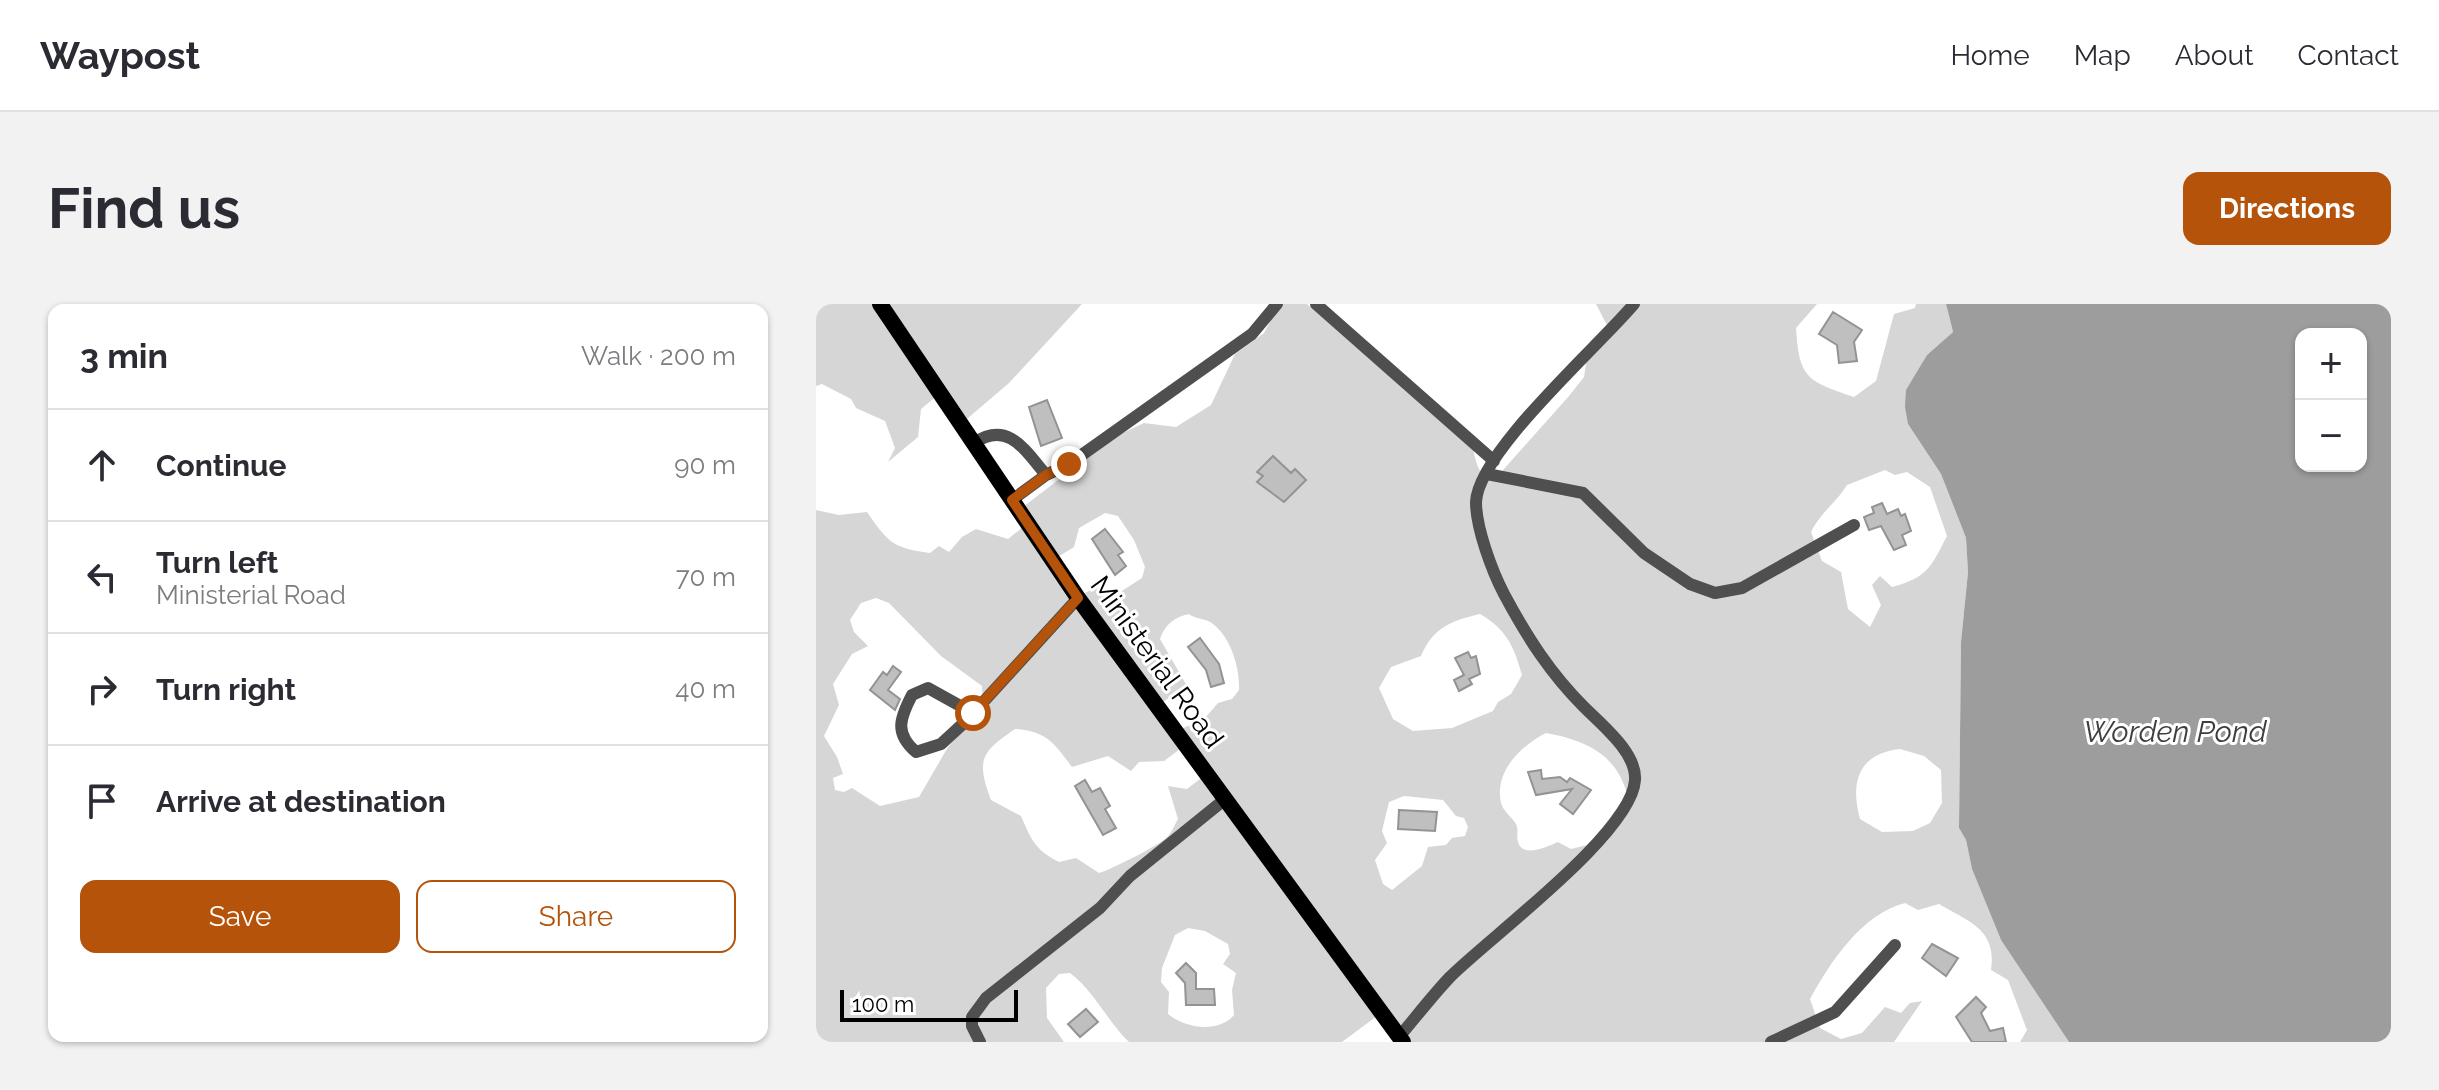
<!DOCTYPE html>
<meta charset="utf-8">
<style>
body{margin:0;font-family:Raleway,sans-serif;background:#f2f2f3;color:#2b2b33}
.controls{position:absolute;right:24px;top:24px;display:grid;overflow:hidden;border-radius:16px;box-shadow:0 2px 6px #0004}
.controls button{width:72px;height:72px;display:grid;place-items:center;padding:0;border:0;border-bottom:2px solid #e1e1e2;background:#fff;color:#2b2b33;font:40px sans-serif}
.scale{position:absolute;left:24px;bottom:20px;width:178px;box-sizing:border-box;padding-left:8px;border:4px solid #000;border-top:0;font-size:22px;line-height:28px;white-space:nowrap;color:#000;-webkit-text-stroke:6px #fff;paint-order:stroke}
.stop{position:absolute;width:24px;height:24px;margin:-18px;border:6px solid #b45309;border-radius:50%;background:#fff}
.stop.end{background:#b45309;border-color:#fff;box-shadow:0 2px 8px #0008}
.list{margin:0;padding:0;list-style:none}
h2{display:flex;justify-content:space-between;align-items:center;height:104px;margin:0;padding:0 32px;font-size:34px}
h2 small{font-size:26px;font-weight:400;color:#7c7c81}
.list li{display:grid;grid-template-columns:52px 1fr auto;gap:24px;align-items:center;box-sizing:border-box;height:112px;padding:0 32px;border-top:2px solid #e1e1e2}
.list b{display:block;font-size:30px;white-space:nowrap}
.list p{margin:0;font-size:26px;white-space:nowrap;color:#7c7c81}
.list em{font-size:26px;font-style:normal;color:#7c7c81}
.actions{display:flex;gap:16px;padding:24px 32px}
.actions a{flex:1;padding:18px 0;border:2px solid #b45309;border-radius:16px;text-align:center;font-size:28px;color:#b45309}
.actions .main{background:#b45309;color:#fff}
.icon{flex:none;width:44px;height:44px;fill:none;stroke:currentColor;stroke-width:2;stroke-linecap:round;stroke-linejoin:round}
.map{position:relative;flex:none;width:1575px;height:738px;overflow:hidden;border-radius:16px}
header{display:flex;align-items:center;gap:48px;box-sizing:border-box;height:112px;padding:0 40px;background:#fff;border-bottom:2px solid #e1e1e2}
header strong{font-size:38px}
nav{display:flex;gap:44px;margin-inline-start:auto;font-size:28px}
.intro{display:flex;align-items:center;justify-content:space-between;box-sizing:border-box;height:192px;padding:0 48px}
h1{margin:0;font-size:56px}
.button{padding:20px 36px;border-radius:16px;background:#b45309;color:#fff;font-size:28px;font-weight:700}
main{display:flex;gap:48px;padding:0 48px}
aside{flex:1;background:#fff;border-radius:16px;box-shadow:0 2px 6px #0004}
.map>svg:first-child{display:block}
.green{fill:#d6d6d6;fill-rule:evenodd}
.water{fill:#9d9d9d;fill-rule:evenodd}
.building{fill:#bfbfbf;stroke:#939393;stroke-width:2}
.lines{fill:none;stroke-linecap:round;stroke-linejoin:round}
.minor{stroke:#4f4f4f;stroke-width:12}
.major{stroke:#000;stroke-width:16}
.route{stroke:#b45309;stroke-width:10}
.labels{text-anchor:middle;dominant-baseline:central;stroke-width:6;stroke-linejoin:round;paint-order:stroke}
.street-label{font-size:28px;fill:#000;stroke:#fff}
.water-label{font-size:30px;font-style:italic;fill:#3e3e3e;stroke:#fff}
</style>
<header>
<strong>Waypost</strong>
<nav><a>Home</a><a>Map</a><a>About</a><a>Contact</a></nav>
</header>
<div class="intro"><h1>Find us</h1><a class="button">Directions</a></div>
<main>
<aside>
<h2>3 min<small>Walk · 200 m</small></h2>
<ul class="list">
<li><svg class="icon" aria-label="ahead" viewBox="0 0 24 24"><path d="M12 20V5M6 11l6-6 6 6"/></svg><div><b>Continue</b></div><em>90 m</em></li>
<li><svg class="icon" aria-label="left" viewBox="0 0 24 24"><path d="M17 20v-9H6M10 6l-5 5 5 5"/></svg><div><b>Turn left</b><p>Ministerial Road</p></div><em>70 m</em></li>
<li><svg class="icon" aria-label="right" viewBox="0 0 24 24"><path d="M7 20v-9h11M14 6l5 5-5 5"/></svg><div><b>Turn right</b></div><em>40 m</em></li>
<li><svg class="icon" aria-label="arrive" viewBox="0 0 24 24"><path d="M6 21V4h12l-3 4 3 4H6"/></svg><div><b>Arrive at destination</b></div></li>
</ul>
<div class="actions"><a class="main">Save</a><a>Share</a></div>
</aside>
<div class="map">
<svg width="1575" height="738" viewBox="0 0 1575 738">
<rect width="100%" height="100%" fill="#fff"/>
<!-- green -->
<path class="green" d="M 0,0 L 266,0 L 193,79 L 145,120 L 122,91 L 105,105 L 102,133 L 72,158 L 79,144 L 69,117 L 40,104 L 35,95 L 6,80 L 0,82 Z
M 463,0 L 491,0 L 652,140 L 656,140 C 660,155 660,173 679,175 L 753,92 L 768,73 L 770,59 L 796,31 L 780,0 L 1001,0 L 980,24 C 983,74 991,77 1038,93 L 1060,77 L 1078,10 L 1099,4 L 1100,0 L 1130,0 L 1137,28 L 1111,51 L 1091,86 L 1092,120 L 1125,170 L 1150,234 L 1152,268 L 1145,338 L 1143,524 L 1150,536 L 1156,565 L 1185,636 L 1253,738 L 1204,738 L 1211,726 L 1192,676 L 1175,666 C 1181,625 1153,618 1123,600 L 1102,606 L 1089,599 C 1046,610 1015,657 994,695 L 1004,724 L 1025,735 L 1046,729 L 1069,703 L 1085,709 L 1094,699 L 1106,697 L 1078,738 L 587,738 L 565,709 L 526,738 L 313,738 C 291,717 279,688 254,669 L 243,670 L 230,684 L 231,714 L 248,738 L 0,738 L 0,206 L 23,211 L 51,208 C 72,238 76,244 114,249 L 123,242 L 133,248 L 146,233 L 160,225 L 192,235 L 211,220 L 203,206 L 263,160 L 270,146 L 328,119 L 360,123 L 395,101 L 419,50 L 448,29 ZM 1069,166 L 1079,171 L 1091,168 L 1114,183 L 1131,232 C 1115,263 1111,274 1076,283 L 1064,272 L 1056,281 L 1065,301 L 1054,323 L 1032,305 L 1025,268 L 1006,257 L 995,228 C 1005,208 1020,199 1031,181 ZM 289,209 L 302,212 L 318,236 L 329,263 L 326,274 L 301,290 L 283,282 L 261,293 L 237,256 L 258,243 L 263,224 ZM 60,294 L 73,299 L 125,352 L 166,382 L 167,403 L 132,443 L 103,493 L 64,502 L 36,484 L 28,488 L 19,486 L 17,474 L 27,470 L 21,453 L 8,432 L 23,401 L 17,380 L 36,350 L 52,342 L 38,328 L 34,316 L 45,299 ZM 373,310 C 381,316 390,314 397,320 C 415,334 424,364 423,386 L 416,395 L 402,399 L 389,414 L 359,428 L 341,402 L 371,382 L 344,335 C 349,320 359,313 373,310 ZM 664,310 C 690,325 698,342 706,371 L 695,390 L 682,398 L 677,407 L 636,424 L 597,427 L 577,415 L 563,384 L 575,363 L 605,352 C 617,324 634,317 664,310 ZM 199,425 C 230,427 238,439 256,463 L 292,452 L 315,467 L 323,458 L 348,457 L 368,442 L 389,471 L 371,485 L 352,482 L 362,515 C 359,520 356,528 352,532 C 346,540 294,566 283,569 L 260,554 L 243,558 C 219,546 215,535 205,512 L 175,496 C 160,456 165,448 199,425 ZM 730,429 C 768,436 800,449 811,490 L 775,540 L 755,545 L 742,538 C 732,542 707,555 702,538 C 700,532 703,526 700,520 C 696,513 687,507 685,499 C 678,467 705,442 730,429 ZM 1084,445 L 1108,452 L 1125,466 L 1126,499 L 1114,519 L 1097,527 L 1066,528 L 1044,515 C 1034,478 1042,450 1084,445 ZM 588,492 L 627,496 L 640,512 L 648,514 L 652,523 L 649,532 L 636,534 L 630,541 L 612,543 L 606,562 L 576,586 L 567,580 L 559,556 L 571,539 L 566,527 L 573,498 ZM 372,624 L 389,627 L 412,640 L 414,650 L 407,660 L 420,669 L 416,686 L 418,711 C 403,729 370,725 352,710 L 353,688 L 345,678 L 346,664 L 359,631 Z"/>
<!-- water -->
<path class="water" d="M 1130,0 L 1575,0 L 1575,738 L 1253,738 L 1185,636 L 1156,565 L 1150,536 L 1143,524 L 1145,338 L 1152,268 L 1150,234 L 1125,170 L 1092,120 L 1089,103 L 1090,86 L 1111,51 L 1137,28 ZM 1545,30 L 1545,162 L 1485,162 L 1485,30 Z"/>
<!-- building -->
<path class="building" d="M 1017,8 L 1046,26 L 1038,38 L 1041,57 L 1023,59 L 1021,41 L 1003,30 Z
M 231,96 L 246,134 L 225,142 L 213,103 Z
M 457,152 L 475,169 L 479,165 L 490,176 L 468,198 L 441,178 L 447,172 L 441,168 Z
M 1066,199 L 1071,210 L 1082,205 L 1085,212 L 1089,210 L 1095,227 L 1086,231 L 1090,241 L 1078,246 L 1065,222 L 1053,226 L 1048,213 L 1058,209 L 1056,203 Z
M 289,225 L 307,248 L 302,251 L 310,262 L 299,271 L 276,235 Z
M 384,334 L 403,360 L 408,379 L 395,383 L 390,366 L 372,343 Z
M 652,348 L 655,354 L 660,352 L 664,370 L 653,375 L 656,380 L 643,387 L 638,376 L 648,371 L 639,354 Z
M 77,362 L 85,368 L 72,386 L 84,395 L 79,406 L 54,386 L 67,368 L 71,371 Z
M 725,466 L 726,475 L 744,473 L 751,478 L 754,474 L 775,486 L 757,510 L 744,500 L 756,485 L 720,491 L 712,468 Z
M 269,476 L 276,488 L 284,484 L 294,502 L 289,505 L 300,524 L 287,531 L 259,482 Z
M 583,506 L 621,508 L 619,527 L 582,525 Z
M 1116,640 L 1142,654 L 1130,672 L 1106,654 Z
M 370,659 L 380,669 L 380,685 L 398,685 L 399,701 L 370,701 L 369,679 L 360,669 Z
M 1160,693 L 1170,703 L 1165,709 L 1174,727 L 1187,724 L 1190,738 L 1156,738 L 1140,713 Z
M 270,705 L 282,718 L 264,733 L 252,720 Z"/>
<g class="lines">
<!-- minor -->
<path class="minor" d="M 500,0 L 678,157
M 158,139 C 192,116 209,146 230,171 L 253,160 L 436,30 L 461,0
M 671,170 L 767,189 L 828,249 L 874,280 L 899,289 L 926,284 L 1038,221
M 196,196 L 230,171
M 157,409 L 112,384 L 96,391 C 84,414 78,429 100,448 L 125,440 L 150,417 L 262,294
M 583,733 C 600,713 616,692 634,673 C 674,633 816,529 819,476 C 821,449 786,421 768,403 C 734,369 711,333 688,290 C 676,267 660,224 660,198 C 662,148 783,42 818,0
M 164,738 L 156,722 L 156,713 L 170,694 L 284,604 L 314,572 L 408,496
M 955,738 L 1019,708 L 1079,641"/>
<!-- major -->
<path class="major" d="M 64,0 L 262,294 L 587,738"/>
</g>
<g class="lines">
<!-- route -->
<path class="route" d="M 157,409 L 262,294 L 196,196 L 230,171 L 253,160"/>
</g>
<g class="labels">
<!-- street labels -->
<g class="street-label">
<text transform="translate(341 358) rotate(54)">Ministerial Road</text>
</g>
<!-- water labels -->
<g class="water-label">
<text x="1359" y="427">Worden Pond</text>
</g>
</g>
</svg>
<div class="controls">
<button>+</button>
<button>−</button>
</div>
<div class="scale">100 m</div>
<div class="stop" style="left:157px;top:409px"></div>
<div class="stop end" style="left:253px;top:160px"></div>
</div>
</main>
